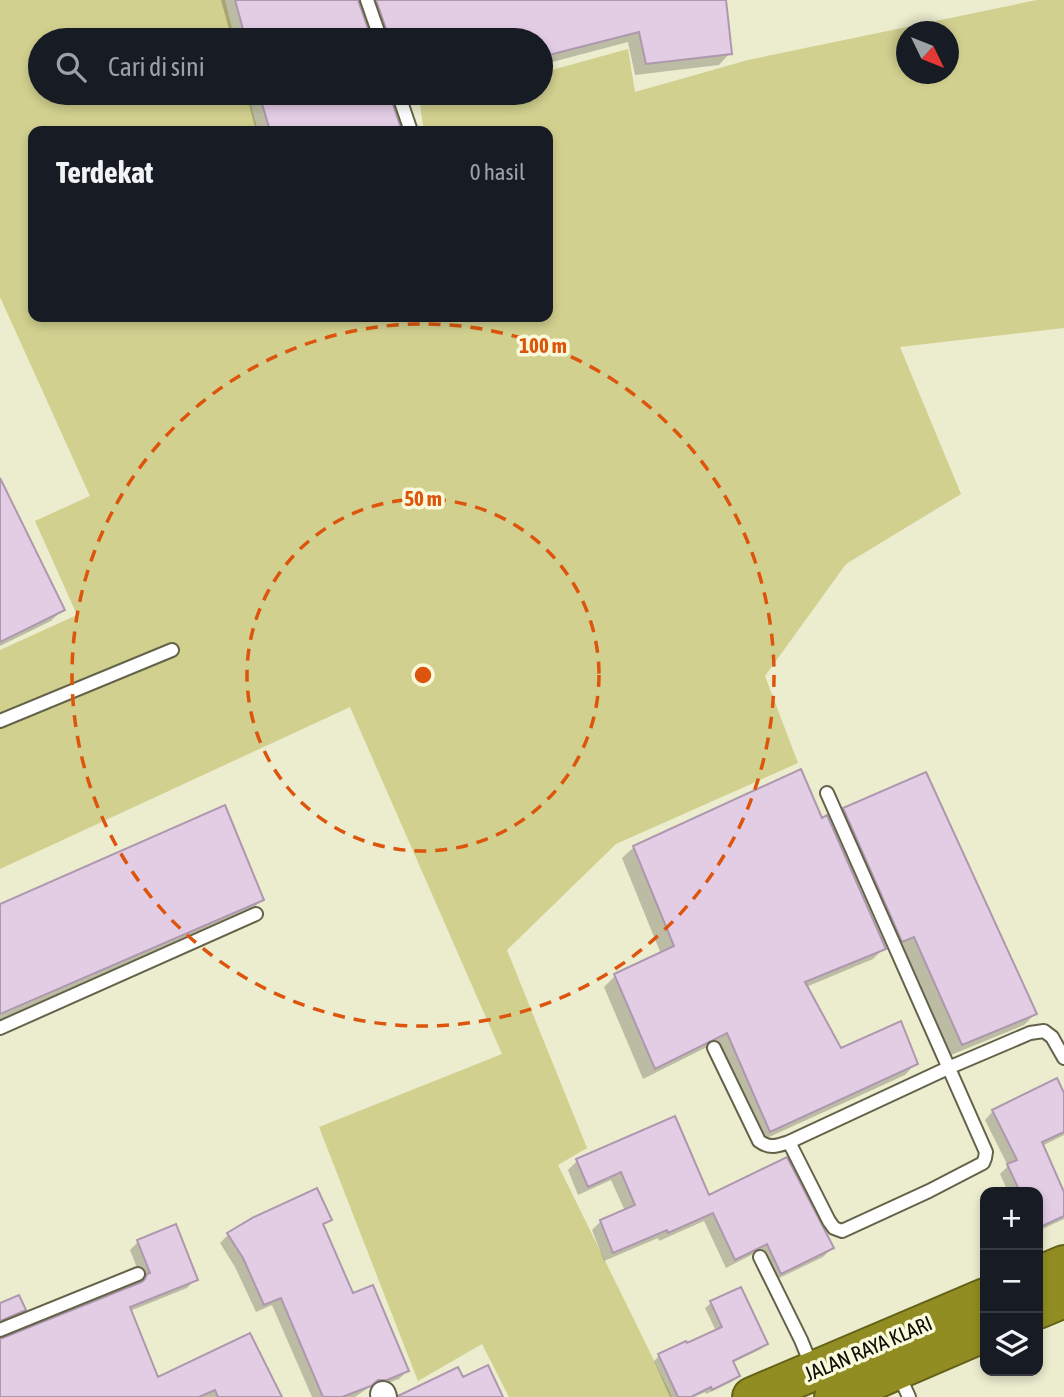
<!DOCTYPE html>
<html lang="id">
<meta charset="utf-8">
<style>
body{margin:0;font-family:"Asap Condensed",sans-serif;background:#20242c;color:#f1f3f6}
.controls{position:absolute;right:21px;bottom:21px;display:grid;overflow:hidden;border-radius:14px;box-shadow:0 4px 10px #0003}
.controls button{width:63px;height:63px;display:grid;place-items:center;padding:0;border:0;border-bottom:2px solid #363941;background:#171b24;color:#f1f3f6;font:35px sans-serif}
.compass{position:absolute;left:896px;top:21px;width:63px;height:63px;border-radius:50%;background:#171b24;box-shadow:0 4px 10px #0003;rotate:133deg}
.list{margin:0;padding:0;list-style:none}
h2{display:flex;justify-content:space-between;align-items:center;height:91px;margin:0;padding:0 28px;font-size:30px}
h2 small{font-size:23px;font-weight:400;color:#9ea1a6}
.icon{flex:none;width:38px;height:38px;fill:none;stroke:currentColor;stroke-width:2;stroke-linecap:round;stroke-linejoin:round}
.map{position:relative;flex:none;width:1064px;height:1397px;overflow:hidden}
.search{position:absolute;background:#171b24;box-shadow:0 4px 10px #0003;left:28px;top:28px;width:525px;height:77px;display:flex;align-items:center;gap:18px;box-sizing:border-box;padding:0 24px;border-radius:38px;color:#9ea1a6;font-size:26px}
.panel{position:absolute;background:#171b24;box-shadow:0 4px 10px #0003;left:28px;top:126px;width:525px;height:196px;border-radius:14px}
.map>svg:first-child{display:block}
.green{fill:#d1d08f;fill-rule:evenodd}
.shadow{fill:#0003}
.building{fill:#e3cde5;stroke:#ad98ae;stroke-width:2}
.lines{fill:none;stroke-linecap:round;stroke-linejoin:round}
.lane-casing{stroke:#646349;stroke-width:16}
.street-casing{stroke:#646349;stroke-width:28}
.highway-casing{stroke:#636118;stroke-width:42}
.lane{stroke:#fff;stroke-width:12}
.street{stroke:#fff;stroke-width:24}
.highway{stroke:#918d22;stroke-width:38}
.ring{fill:none;stroke:#dd550c;stroke-width:3.5;stroke-dasharray:12 9}
.labels{text-anchor:middle;dominant-baseline:central;stroke-width:7;stroke-linejoin:round;paint-order:stroke}
.street-label{font-size:21px;fill:#0e0e05;stroke:#f9f9db}
.centre{fill:#dd550c;stroke:#f9f9db;stroke-width:3.5}
.ring-label{font-size:21px;text-anchor:middle;font-weight:bold;fill:#dd550c;stroke:#f9f9db;stroke-width:7;stroke-linejoin:round;paint-order:stroke}
</style>
<div class="map">
<svg width="1064" height="1397" viewBox="0 0 1064 1397">
<rect width="100%" height="100%" fill="#ececce"/>
<!-- green -->
<path class="green" d="M 0,0 L 225,0 L 235,40 L 40,40 L 40,93 L 248,93 L 258,131 L 33,131 L 33,317 L 548,317 L 548,131 L 424,131 L 420,105 L 466,93 L 541,93 L 541,73 L 628,49 L 635,92 L 748,60 L 1037,0 L 1064,0 L 1064,328 L 900,347 L 961,494 L 846,564 L 765,676 L 798,763 L 616,844 L 507,950 L 587,1148 L 558,1165 L 672,1397 L 509,1397 L 482,1344 L 418,1381 L 319,1127 L 502,1054 L 350,707 L 0,869 L 0,650 L 77,615 L 35,521 L 90,496 L 0,297 ZM 906,32 L 948,32 L 948,74 L 906,74 Z"/>
<!-- shadow -->
<path class="shadow" d="M 221,0 L 725,0 L 730,53 L 719,65 L 635,75 L 628,42 L 541,65 L 541,40 L 375,40 L 364,8 L 356,1 L 370,40 L 232,40 Z
M 246,93 L 432,93 L 395,102 L 392,97 L 388,96 L 401,131 L 256,131 Z
M 0,482 L 62,610 L 51,621 L 0,646 Z
M 844,810 L 1035,1014 L 1024,1025 L 951,1055 L 902,947 L 891,952 L 833,821 Z
M 822,820 L 884,948 L 873,959 L 806,987 L 840,1050 L 916,1063 L 905,1075 L 758,1142 L 715,1043 L 643,1079 L 604,987 L 615,976 L 661,954 L 622,858 L 634,847 Z
M 262,900 L 250,911 L 0,1020 L 0,906 Z
M 1064,1097 L 1064,1135 L 1042,1146 L 1064,1196 L 1064,1219 L 1038,1231 L 1038,1192 L 1008,1192 L 1000,1174 L 1008,1166 L 985,1120 L 993,1111 Z
M 674,1119 L 708,1197 L 832,1248 L 823,1257 L 771,1282 L 757,1252 L 726,1268 L 704,1221 L 659,1241 L 658,1238 L 604,1261 L 592,1230 L 601,1221 L 625,1211 L 611,1180 L 578,1195 L 568,1170 L 577,1161 Z
M 330,1219 L 322,1227 L 352,1295 L 407,1371 L 399,1379 L 377,1387 L 368,1388 L 355,1397 L 312,1397 L 272,1305 L 256,1312 L 235,1267 L 220,1243 L 228,1235 Z
M 138,1242 L 196,1279 L 187,1288 L 130,1311 L 158,1379 L 280,1397 L 0,1397 L 0,1340 L 139,1285 L 142,1281 L 130,1250 Z
M 740,1289 L 766,1344 L 761,1349 L 732,1363 L 738,1376 L 733,1381 L 706,1394 L 705,1392 L 694,1397 L 670,1397 L 654,1361 L 659,1356 L 687,1345 L 716,1331 L 705,1308 L 711,1303 Z
M 0,1305 L 24,1310 L 15,1318 L 0,1324 Z"/>
<!-- building -->
<path class="building" d="M 235,0 L 358,0 L 372,40 L 246,40 Z
M 376,0 L 726,0 L 732,54 L 646,64 L 639,32 L 541,57 L 541,40 L 390,40 Z
M 259,93 L 389,93 L 402,131 L 270,131 Z
M 0,478 L 65,610 L 0,642 Z
M 801,769 L 822,818 L 827,815 L 886,949 L 805,982 L 841,1048 L 901,1021 L 918,1064 L 770,1132 L 727,1033 L 655,1069 L 614,974 L 674,946 L 633,846 Z
M 926,772 L 1037,1014 L 962,1045 L 914,937 L 902,942 L 843,808 Z
M 225,805 L 264,900 L 0,1014 L 0,904 Z
M 1057,1078 L 1064,1093 L 1064,1132 L 1042,1142 L 1064,1192 L 1064,1216 L 1038,1228 L 1038,1192 L 1020,1192 L 1007,1164 L 1017,1160 L 992,1110 Z
M 675,1116 L 709,1195 L 787,1157 L 834,1248 L 781,1274 L 767,1244 L 735,1260 L 713,1213 L 668,1233 L 667,1230 L 613,1253 L 600,1220 L 635,1205 L 621,1172 L 588,1187 L 576,1159 Z
M 317,1188 L 332,1220 L 323,1224 L 353,1293 L 373,1285 L 409,1371 L 387,1380 L 378,1380 L 371,1386 L 342,1397 L 323,1397 L 281,1298 L 264,1305 L 243,1258 L 227,1233 L 254,1217 Z
M 176,1224 L 198,1280 L 130,1307 L 158,1377 L 250,1333 L 282,1397 L 218,1397 L 215,1390 L 199,1397 L 0,1397 L 0,1339 L 142,1282 L 145,1279 L 147,1274 L 150,1273 L 137,1240 Z
M 741,1287 L 768,1344 L 733,1361 L 740,1376 L 712,1390 L 711,1387 L 691,1397 L 678,1397 L 658,1354 L 686,1341 L 687,1343 L 722,1327 L 710,1301 Z
M 19,1295 L 26,1310 L 0,1321 L 0,1303 Z
M 488,1365 L 503,1397 L 398,1397 L 398,1396 L 458,1367 L 463,1377 Z"/>
<g class="lines">
<!-- lane casing -->
<g class="lane-casing">
<path id="lane" d="M 367,0 L 381,40
M 398,93 L 411,131
M 0,721 L 172,650
M 0,1028 L 256,914
M 714,1048 L 759,1141 C 770,1149 777,1146 789,1142 L 948,1068 L 1030,1033 L 1044,1031 L 1052,1037 L 1064,1058
M 789,1142 L 829,1221 L 834,1228 L 842,1231 L 929,1191 L 983,1163 L 985,1158 L 986,1152 L 827,793
M 760,1257 L 801,1340 L 812,1367
M 0,1330 L 138,1274
M 899,1375 L 909,1397"/>
</g>
<!-- street casing -->
<g class="street-casing">
<path id="street" d="M 383,1394 L 384,1397"/>
</g>
<!-- highway casing -->
<g class="highway-casing">
<path id="highway" d="M 1038,1276 L 1064,1265
M 1038,1309 L 1064,1298
M 752,1397 L 985,1298
M 834,1397 L 985,1332"/>
</g>
<!-- lane -->
<use href="#lane" class="lane"/>
<!-- street -->
<use href="#street" class="street"/>
<!-- highway -->
<use href="#highway" class="highway"/>
</g>
<!-- distance rings -->
<g class="ring">
<circle cx="423" cy="675" r="176"/>
<circle cx="423" cy="675" r="351"/>
</g>
<g class="labels">
<!-- street labels -->
<g class="street-label">
<text transform="translate(868 1348) rotate(-23)">JALAN RAYA KLARI</text>
</g>
</g>
<circle cx="423" cy="675" r="10" class="centre"/>
<g class="ring-label">
<text x="543" y="353">100 m</text>
<text x="423" y="506">50 m</text>
</g>
</svg>
<div class="controls">
<button>+</button>
<button>−</button>
<button><svg class="icon" aria-label="layers" viewBox="0 0 24 24"><path d="M12 4l9 5-9 5-9-5zM3 14l9 5 9-5"/></svg></button>
</div>
<svg class="compass" viewBox="-18 -18 36 36"><path d="M0-13l5 13h-10z" fill="#e53935"/><path d="M0 13l5-13h-10z" fill="#9ea1a6"/></svg>
<div class="search"><svg class="icon" aria-label="search" viewBox="0 0 24 24"><circle cx="10" cy="10" r="6"/><path d="M15 15l6 6"/></svg>Cari di sini</div>
<section class="panel">
<h2>Terdekat<small>0 hasil</small></h2>
<ul class="list">
</ul>
</section>
</div>
